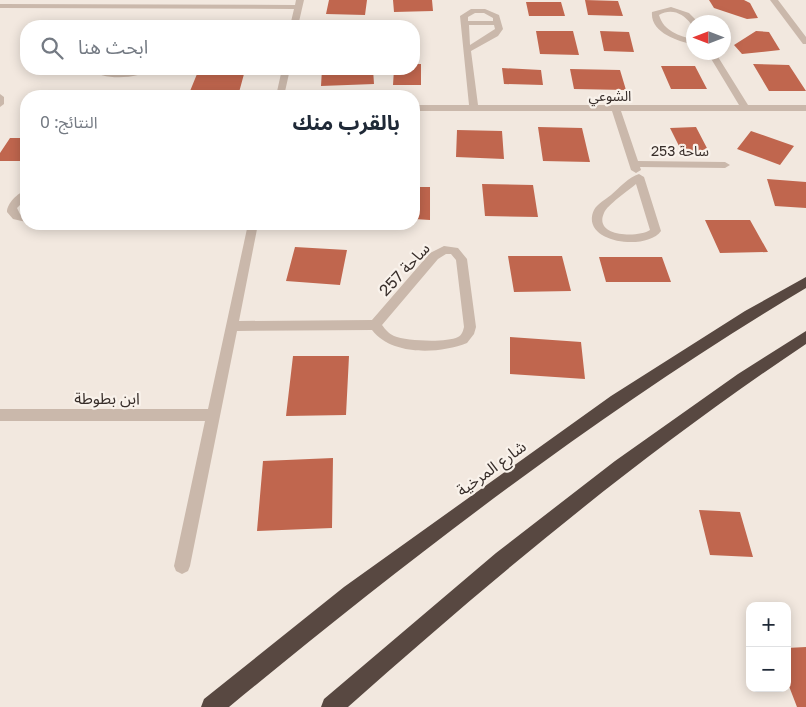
<!DOCTYPE html>
<html lang="ar">
<meta charset="utf-8">
<style>
body{margin:0;font-family:"Golos Text","Noto Sans Arabic",sans-serif;background:#f2f2f3;color:#1f2937;direction:rtl}
.controls{position:absolute;right:15px;bottom:15px;display:grid;overflow:hidden;border-radius:10px;box-shadow:0 2px 12px #0003}
.controls button{width:45px;height:45px;display:grid;place-items:center;padding:0;border:0;border-bottom:1px solid #e0e1e3;background:#fff;color:#1f2937;font:25px sans-serif}
.compass{position:absolute;left:686px;top:15px;width:45px;height:45px;border-radius:50%;background:#fff;box-shadow:0 2px 12px #0003;rotate:270deg}
.list{margin:0;padding:0;list-style:none}
h2{display:flex;justify-content:space-between;align-items:center;height:65px;margin:0;padding:0 20px;font-size:21px}
h2 small{font-size:16px;font-weight:400;color:#747a83}
.icon{flex:none;width:28px;height:28px;fill:none;stroke:currentColor;stroke-width:2;stroke-linecap:round;stroke-linejoin:round}
.map{position:relative;flex:none;width:806px;height:707px;overflow:hidden;direction:ltr}
.search{position:absolute;background:#fff;box-shadow:0 2px 12px #0003;left:20px;top:20px;width:400px;height:55px;display:flex;align-items:center;gap:12px;box-sizing:border-box;padding:0 18px;border-radius:20px;color:#747a83;font-size:19px}
.panel{position:absolute;background:#fff;box-shadow:0 2px 12px #0003;left:20px;top:90px;width:400px;height:140px;border-radius:20px;direction:rtl}
.map>svg:first-child{display:block}
.building{fill:#c0664e}
.lines{fill:none;stroke-linecap:round;stroke-linejoin:round}
.minor{fill:#cab8ab;fill-rule:evenodd}
.highway{fill:#584841;fill-rule:evenodd}
.labels{text-anchor:middle;dominant-baseline:central;stroke-width:4.5;stroke-linejoin:round;paint-order:stroke}
.far-street-label{font-size:14px;fill:#382e2a;stroke:#f9f2eb}
.street-label{font-size:16px;fill:#382e2a;stroke:#f9f2eb}
</style>
<div class="map">
<svg width="806" height="707" viewBox="0 0 806 707">
<rect width="100%" height="100%" fill="#f2e8df"/>
<!-- building -->
<path class="building" d="M 329,0 L 367,0 L 365,15 L 326,14 Z
M 393,0 L 432,0 L 433,11 L 394,12 Z
M 585,0 L 618,1 L 623,16 L 588,15 Z
M 709,0 L 744,0 L 750,3 L 758,18 L 747,19 L 714,8 Z
M 526,2 L 561,2 L 565,16 L 529,16 Z
M 80,21 L 118,22 L 115,26 L 77,26 Z
M 165,21 L 187,21 L 184,26 L 162,26 Z
M 235,24 L 274,24 L 273,26 L 234,26 Z
M 536,31 L 573,31 L 579,55 L 540,54 Z
M 600,31 L 629,32 L 634,52 L 604,51 Z
M 756,31 L 769,32 L 780,50 L 742,54 L 734,45 Z
M 414,64 L 421,64 L 421,85 L 393,85 L 394,69 L 414,69 Z
M 753,64 L 789,65 L 806,91 L 769,91 Z
M 661,66 L 695,66 L 707,89 L 671,89 Z
M 502,68 L 541,70 L 543,85 L 504,84 Z
M 322,69 L 373,69 L 374,84 L 321,86 Z
M 570,69 L 620,70 L 626,90 L 574,89 Z
M 197,74 L 244,74 L 238,96 L 188,96 Z
M 538,127 L 582,128 L 590,162 L 543,161 Z
M 696,127 L 709,152 L 682,152 L 670,128 Z
M 457,130 L 502,131 L 504,159 L 456,157 Z
M 751,131 L 794,146 L 780,165 L 737,149 Z
M 414,134 L 415,134 L 417,159 L 414,159 Z
M 10,138 L 26,138 L 26,161 L 0,161 L 0,153 Z
M 767,179 L 806,182 L 806,208 L 775,206 Z
M 482,184 L 533,185 L 538,217 L 485,216 Z
M 414,187 L 430,187 L 430,220 L 414,219 Z
M 705,220 L 750,220 L 768,252 L 720,253 Z
M 295,247 L 347,250 L 340,285 L 286,281 Z
M 508,256 L 562,256 L 571,291 L 514,292 Z
M 599,257 L 662,257 L 671,282 L 606,282 Z
M 510,337 L 581,342 L 585,379 L 510,374 Z
M 293,356 L 349,356 L 346,415 L 286,416 Z
M 333,458 L 332,528 L 257,531 L 263,461 Z
M 699,510 L 740,512 L 753,557 L 710,555 Z
M 806,647 L 806,707 L 797,707 L 787,681 L 787,648 Z"/>
<g class="lines">
<!-- minor -->
<path class="minor" d="M 296,0 L 304,0 L 298,26 L 290,26 L 294,9 L 0,8 L 0,4 L 295,5 Z
M 770,0 L 778,0 L 806,37 L 806,44 L 803,44 Z
M 671,7 L 689,13 L 698,22 L 691,24 C 683,13 671,8 659,15 C 664,32 679,35 694,40 L 694,45 C 678,41 650,33 652,12 Z
M 471,9 L 485,9 L 499,15 L 503,29 L 498,36 L 471,51 L 478,105 L 739,105 L 707,52 L 715,52 L 748,105 L 806,105 L 806,111 L 621,111 L 638,161 L 725,162 L 730,165 L 725,168 L 640,167 L 641,170 L 636,173 L 631,170 L 612,111 L 414,111 L 414,105 L 469,105 L 460,16 ZM 475,13 L 484,13 L 493,18 L 493,21 L 468,21 L 468,17 ZM 469,25 L 494,25 L 495,29 L 470,45 Z
M 90,69 L 99,69 L 112,72 L 152,69 C 139,79 102,81 90,69 Z
M 282,69 L 290,69 L 284,96 L 276,96 Z
M 0,94 L 4,97 L 4,104 L 0,107 Z
M 639,174 L 644,177 L 661,231 C 646,252 579,242 594,210 C 597,204 606,199 611,195 C 619,188 629,177 639,174 ZM 636,184 L 650,230 C 638,238 593,237 604,213 C 607,205 629,190 636,184 Z
M 26,190 L 26,199 L 17,208 L 20,214 L 26,216 L 26,222 L 13,219 L 7,212 C 7,203 18,193 26,190 Z
M 248,224 L 258,224 L 239,321 L 372,320 L 430,253 L 444,246 L 458,248 L 467,259 L 476,327 L 474,334 L 467,343 C 439,354 392,356 372,330 L 237,331 L 190,566 L 188,571 L 182,574 L 176,571 L 174,566 L 205,421 L 0,421 L 0,409 L 208,409 ZM 446,254 L 451,254 L 456,260 L 464,327 C 463,331 462,335 458,337 C 446,343 406,341 394,336 C 389,334 385,329 382,325 L 438,259 Z"/>
<!-- highway -->
<path class="highway" d="M 806,277 L 806,288 C 602,410 412,556 229,707 L 201,707 L 204,699 L 344,587 L 611,396 L 745,311 Z
M 806,331 L 806,344 C 643,453 494,577 348,707 L 321,707 L 324,699 L 496,553 L 615,461 L 738,374 Z"/>
</g>
<g class="labels">
<!-- far-street labels -->
<g class="far-street-label">
<text x="610" y="95">الشوعي</text>
<text x="680" y="150">ساحة 253</text>
</g>
<!-- street labels -->
<g class="street-label">
<text transform="translate(404 269) rotate(-47)">ساحة 257</text>
<text x="107" y="398">ابن بطوطة</text>
<text transform="translate(491 468) rotate(-36)">شارع المرخية</text>
</g>
</g>
</svg>
<div class="controls">
<button>+</button>
<button>−</button>
</div>
<svg class="compass" viewBox="-18 -18 36 36"><path d="M0-13l5 13h-10z" fill="#e53935"/><path d="M0 13l5-13h-10z" fill="#747a83"/></svg>
<div class="search"><svg class="icon" aria-label="search" viewBox="0 0 24 24"><circle cx="10" cy="10" r="6"/><path d="M15 15l6 6"/></svg>ابحث هنا</div>
<section class="panel">
<h2>بالقرب منك<small>النتائج: 0</small></h2>
<ul class="list">
</ul>
</section>
</div>
